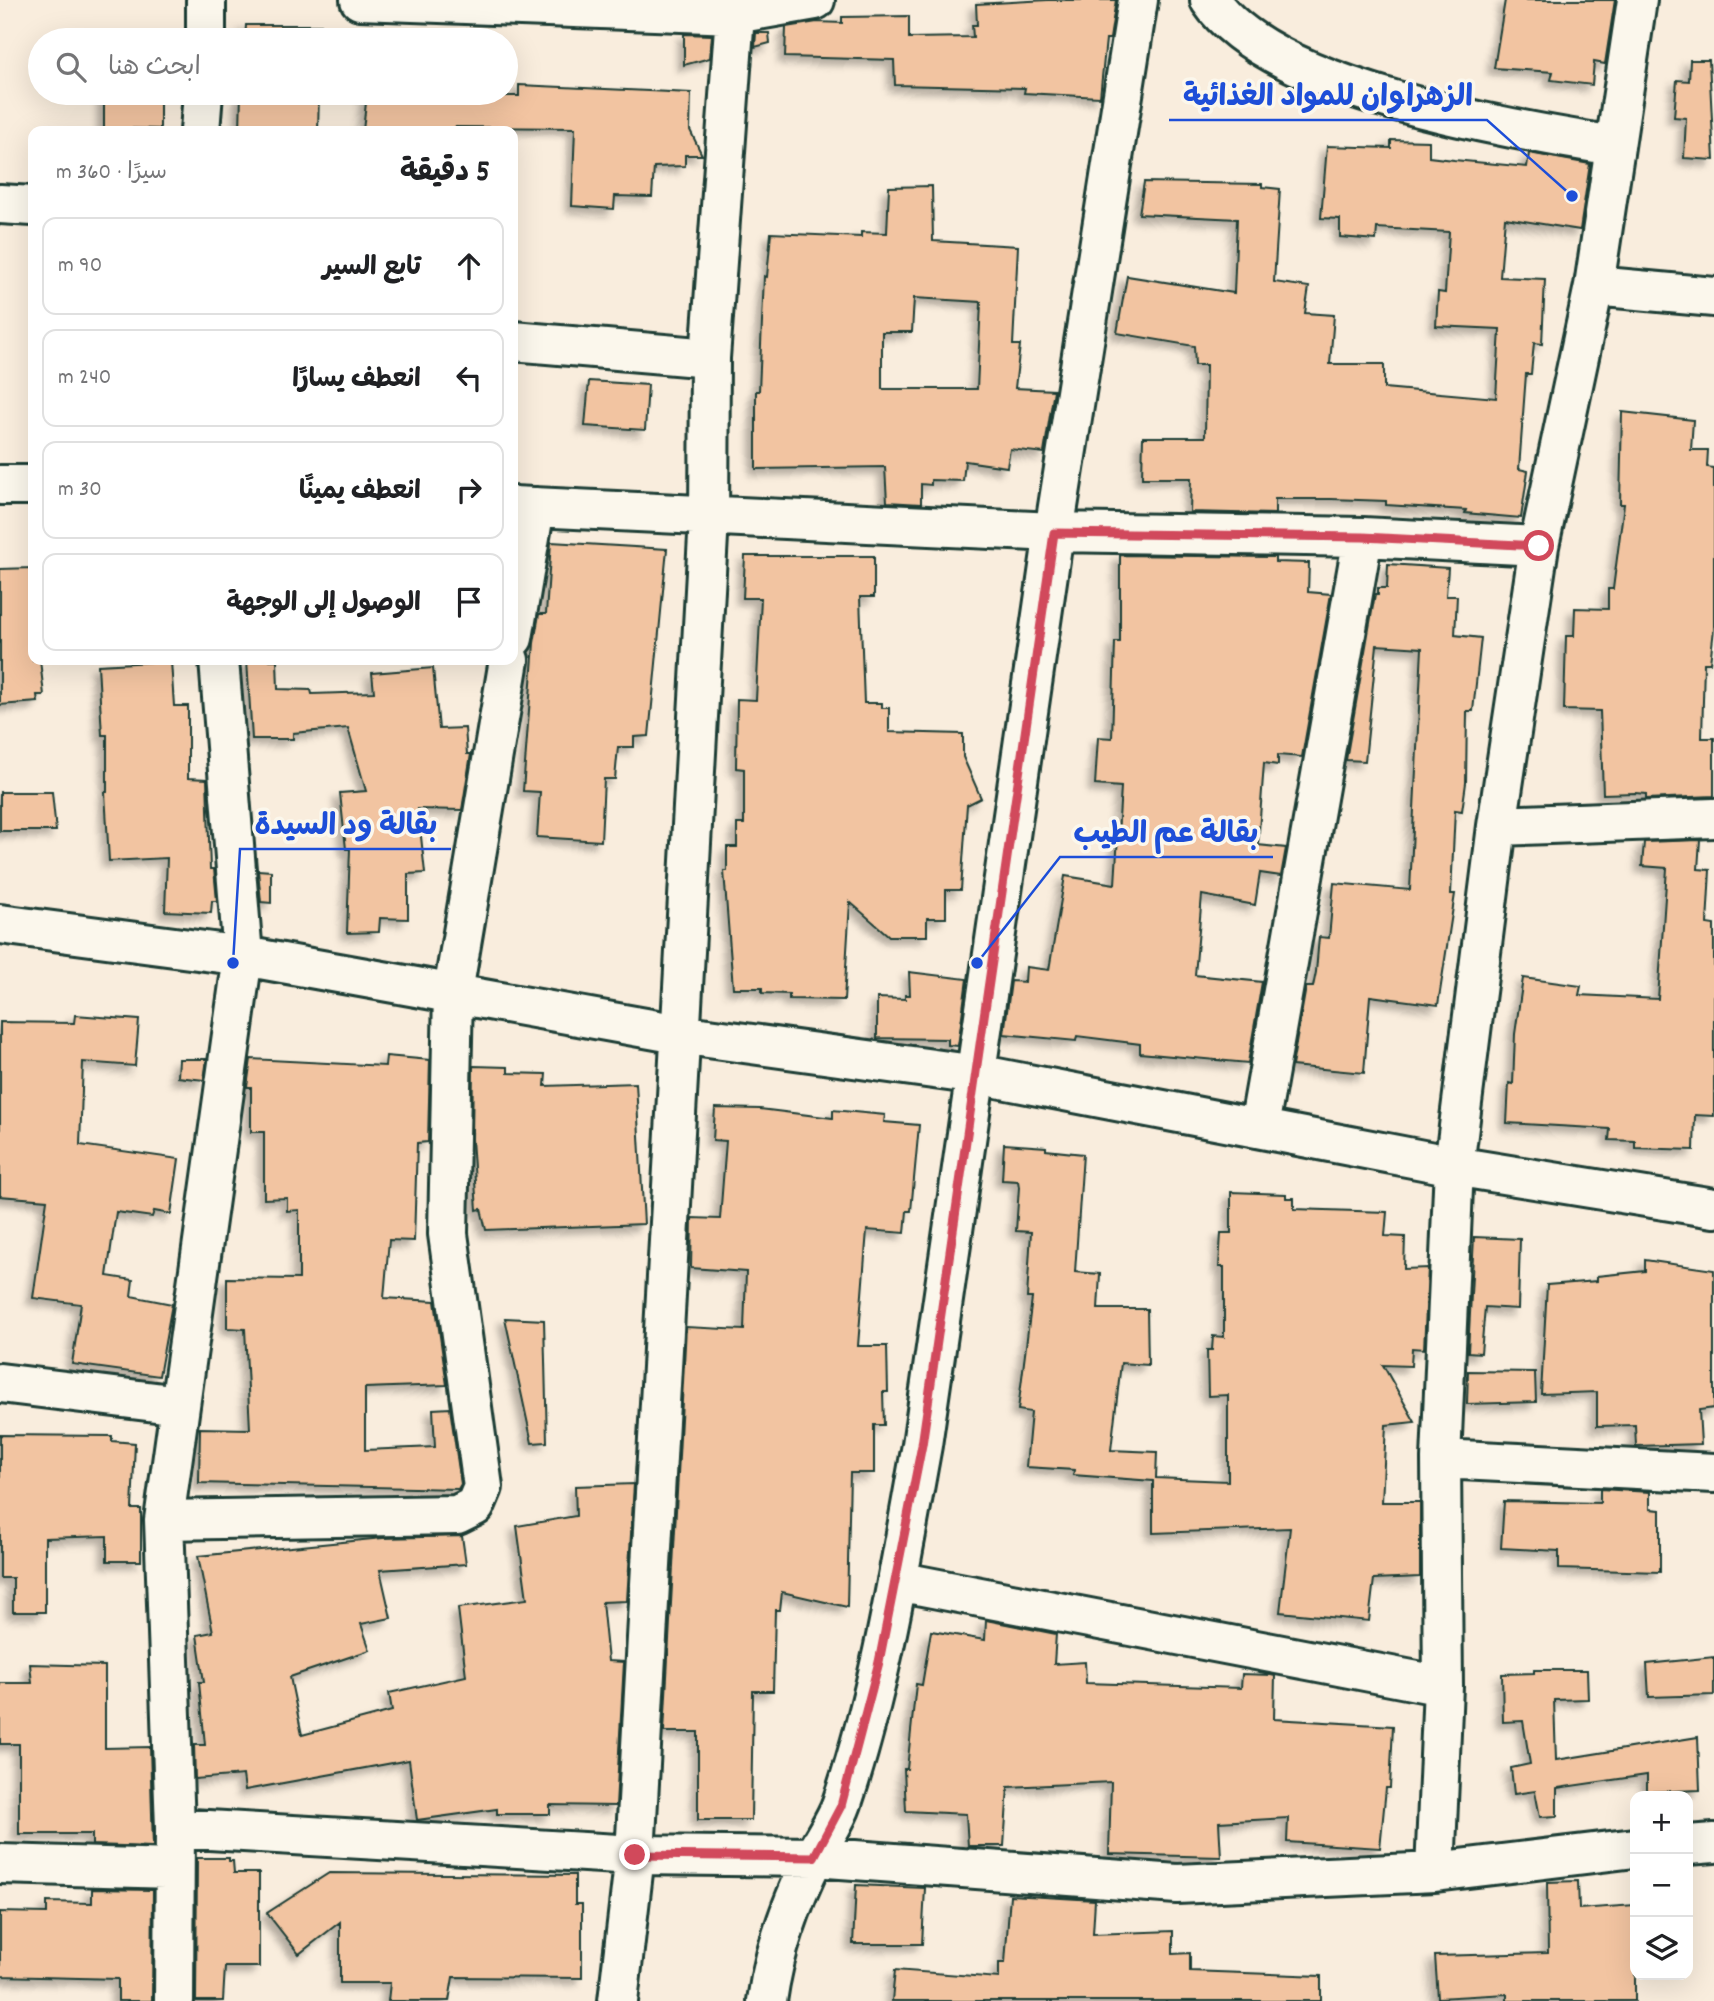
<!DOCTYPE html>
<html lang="ar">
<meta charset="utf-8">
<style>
body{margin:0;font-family:Dekko,"Playpen Sans Arabic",sans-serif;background:#f6f6f6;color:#202124;direction:rtl}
.controls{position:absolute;right:21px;bottom:21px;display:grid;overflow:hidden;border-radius:14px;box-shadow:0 7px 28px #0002}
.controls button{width:63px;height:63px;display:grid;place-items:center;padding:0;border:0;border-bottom:2px solid #e0e0e0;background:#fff;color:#202124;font:35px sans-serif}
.stop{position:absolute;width:21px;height:21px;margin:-16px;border:5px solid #d1495b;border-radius:50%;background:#fff}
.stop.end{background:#d1495b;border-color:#fff;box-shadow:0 2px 7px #0008}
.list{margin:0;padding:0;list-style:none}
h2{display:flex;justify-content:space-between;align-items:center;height:91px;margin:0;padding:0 28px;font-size:30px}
h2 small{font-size:23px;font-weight:400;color:#757577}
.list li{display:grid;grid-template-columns:46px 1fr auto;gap:21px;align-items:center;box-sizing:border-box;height:98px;margin:0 14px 14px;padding:0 14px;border:2px solid #e0e0e0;border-radius:14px}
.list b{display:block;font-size:26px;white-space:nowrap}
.list em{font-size:23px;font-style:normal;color:#757577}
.icon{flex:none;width:38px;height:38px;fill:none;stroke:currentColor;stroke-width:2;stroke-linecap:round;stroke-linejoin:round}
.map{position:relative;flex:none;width:1714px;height:2001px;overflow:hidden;direction:ltr}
.search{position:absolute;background:#fff;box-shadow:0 7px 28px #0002;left:28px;top:28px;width:490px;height:77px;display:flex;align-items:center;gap:18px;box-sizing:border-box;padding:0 24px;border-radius:38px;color:#757577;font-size:26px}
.panel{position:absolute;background:#fff;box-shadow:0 7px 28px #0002;left:28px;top:126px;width:490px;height:539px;border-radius:14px;direction:rtl}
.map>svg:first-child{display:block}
.building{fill:#f2c4a1;stroke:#1f3d34;stroke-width:2;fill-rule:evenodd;filter:url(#shadow)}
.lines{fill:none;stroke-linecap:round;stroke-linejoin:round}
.minor-casing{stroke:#1f3d34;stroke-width:44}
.minor{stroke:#fbf7ec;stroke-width:38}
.route{stroke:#d1495b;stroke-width:9}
.leader{fill:none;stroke:#1d4ed8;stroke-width:2.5}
.callout-dot{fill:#1d4ed8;stroke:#fbf7ec;stroke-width:2.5}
.callout-label{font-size:30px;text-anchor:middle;font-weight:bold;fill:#1d4ed8;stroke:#fbf7ec;stroke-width:7;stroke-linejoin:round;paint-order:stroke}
</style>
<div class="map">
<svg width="1714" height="2001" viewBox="0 0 1714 2001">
<defs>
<filter id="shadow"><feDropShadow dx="-6" dy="6" stdDeviation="3.5" flood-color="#0004"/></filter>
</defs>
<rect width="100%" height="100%" fill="#f9eddd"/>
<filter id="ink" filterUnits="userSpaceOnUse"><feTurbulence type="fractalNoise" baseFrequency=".0143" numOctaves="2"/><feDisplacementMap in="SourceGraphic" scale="14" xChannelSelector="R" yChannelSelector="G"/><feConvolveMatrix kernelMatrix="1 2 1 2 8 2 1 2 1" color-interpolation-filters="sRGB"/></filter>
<g filter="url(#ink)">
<!-- building -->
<path class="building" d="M 1048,0 L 1116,0 L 1110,39 L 1106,39 L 1100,97 L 1024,93 L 1025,88 L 895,85 L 894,60 L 785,57 L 786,27 L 817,22 L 842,23 L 842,17 L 909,16 L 909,38 L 973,37 L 972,25 L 977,25 L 976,4 Z
M 1505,0 L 1615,0 L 1605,64 L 1594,62 L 1592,85 L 1551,80 L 1553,72 L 1494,68 Z
M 246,25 L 321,25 L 320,40 L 245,40 Z
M 756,33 L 769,33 L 770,43 L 755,47 Z
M 684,34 L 712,35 L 710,58 L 684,65 Z
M 1690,60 L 1709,60 L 1714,160 L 1684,158 L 1686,118 L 1674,117 L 1677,80 L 1689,81 Z
M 519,85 L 691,93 L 690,130 L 702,155 L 685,155 L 685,166 L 654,167 L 652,197 L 615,196 L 614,209 L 572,206 L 575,128 L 455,127 L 455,131 L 363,131 L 367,93 L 416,93 L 416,98 L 478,99 L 478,96 L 519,96 Z
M 104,93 L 160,93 L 160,129 L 104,128 Z
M 241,93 L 319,93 L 318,131 L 240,131 Z
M 1391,140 L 1429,141 L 1429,157 L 1454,160 L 1527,167 L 1529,153 L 1590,164 L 1580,230 L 1505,218 L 1500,277 L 1545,279 L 1542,344 L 1534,343 L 1531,374 L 1526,374 L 1519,469 L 1528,471 L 1521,518 L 1465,513 L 1466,510 L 1386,505 L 1386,501 L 1331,499 L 1275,499 L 1275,514 L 1190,512 L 1191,478 L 1142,478 L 1143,437 L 1205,437 L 1206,365 L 1195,365 L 1194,346 L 1117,333 L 1127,276 L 1234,293 L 1237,219 L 1139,214 L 1144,182 L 1262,184 L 1262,187 L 1280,189 L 1274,282 L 1309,287 L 1305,313 L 1334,315 L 1330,364 L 1384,364 L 1384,388 L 1496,398 L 1500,329 L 1436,326 L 1438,292 L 1445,293 L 1449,232 L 1377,228 L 1376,240 L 1340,237 L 1340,219 L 1321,218 L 1327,146 L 1391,148 Z
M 932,186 L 933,241 L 1018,246 L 1013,345 L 1020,345 L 1015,388 L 1054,390 L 1044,453 L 1010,449 L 1007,467 L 965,461 L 963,481 L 931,480 L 931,485 L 921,484 L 921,504 L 887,502 L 885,467 L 756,469 L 756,391 L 759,391 L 764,276 L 767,277 L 771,233 L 861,237 L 861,232 L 887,233 L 889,187 ZM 914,298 L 981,302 L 977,389 L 882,389 L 882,332 L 912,332 Z
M 589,381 L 648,385 L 645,430 L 585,426 Z
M 1622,412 L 1693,420 L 1691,450 L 1708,450 L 1707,467 L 1714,468 L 1714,629 L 1710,663 L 1704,663 L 1702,738 L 1714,738 L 1714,796 L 1646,799 L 1646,794 L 1635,793 L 1603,794 L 1600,711 L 1564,710 L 1566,636 L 1574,636 L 1575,608 L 1608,609 L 1608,589 L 1613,589 L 1624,504 L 1620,504 Z
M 551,542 L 667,549 L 649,736 L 634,737 L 634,747 L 618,747 L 615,779 L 604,779 L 601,841 L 537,837 L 540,792 L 523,791 L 534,643 L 539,614 L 546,614 Z
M 1120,555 L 1275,557 L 1275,562 L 1309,563 L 1308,592 L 1331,594 L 1302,757 L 1278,755 L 1278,765 L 1264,763 L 1258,845 L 1286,848 L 1281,876 L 1260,873 L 1255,905 L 1202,895 L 1195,975 L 1262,982 L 1248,1063 L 1140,1053 L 1140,1044 L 1077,1036 L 1076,1041 L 1004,1034 L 1011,981 L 1025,982 L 1026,967 L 1049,970 L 1065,876 L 1115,884 L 1121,787 L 1095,785 L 1098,737 L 1112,738 L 1115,642 L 1120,642 Z
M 745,556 L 874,556 L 874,597 L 860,597 L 864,703 L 882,703 L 882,708 L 889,708 L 889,732 L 963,734 L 963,757 L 981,798 L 967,805 L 961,890 L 946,890 L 946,918 L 927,918 L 927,936 L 889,936 L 850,902 L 844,1000 L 789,999 L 789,994 L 762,993 L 762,988 L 733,988 L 724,871 L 727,871 L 727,847 L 737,847 L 737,824 L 744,824 L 744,769 L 736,768 L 737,699 L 756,700 L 761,598 L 743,598 Z
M 1388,564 L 1448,568 L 1446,596 L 1457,596 L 1455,635 L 1481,638 L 1473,711 L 1467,711 L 1466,783 L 1462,811 L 1455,810 L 1451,894 L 1455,894 L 1438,1005 L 1370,996 L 1364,1073 L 1292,1066 L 1306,987 L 1313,987 L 1316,972 L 1319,937 L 1329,938 L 1334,883 L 1410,890 L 1422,648 L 1377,645 L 1365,761 L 1346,760 L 1375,594 L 1378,594 L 1378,588 L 1387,588 Z
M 33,568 L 33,660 L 40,660 L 44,695 L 37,695 L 38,702 L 0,705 L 0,569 Z
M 247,660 L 277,660 L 278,689 L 311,690 L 312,694 L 374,692 L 372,673 L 433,668 L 439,729 L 465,728 L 467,754 L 471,754 L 462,810 L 418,809 L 425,873 L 408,874 L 408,919 L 380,918 L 379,932 L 347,933 L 350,849 L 346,849 L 340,793 L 366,791 L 348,728 L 293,733 L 293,739 L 252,739 Z
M 171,661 L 174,706 L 188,706 L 188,778 L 207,779 L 210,869 L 214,869 L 217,901 L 212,901 L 211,913 L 165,911 L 167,858 L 109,861 L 105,792 L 107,792 L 107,735 L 102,735 L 98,665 Z
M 0,792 L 52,792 L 56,831 L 0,831 Z
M 1700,840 L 1698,869 L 1710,870 L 1707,924 L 1714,925 L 1714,1116 L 1695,1115 L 1694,1150 L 1635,1148 L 1635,1141 L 1609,1140 L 1610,1129 L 1507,1123 L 1509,1083 L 1513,1084 L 1515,1034 L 1523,978 L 1581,986 L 1579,995 L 1658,999 L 1667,868 L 1642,866 L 1644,842 Z
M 258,870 L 271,871 L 271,903 L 261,902 Z
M 909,972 L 967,979 L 958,1046 L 948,1045 L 948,1039 L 877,1038 L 877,998 L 905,999 L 905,995 L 910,995 Z
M 75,1015 L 139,1020 L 135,1066 L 83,1062 L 80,1145 L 179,1159 L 171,1214 L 154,1211 L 152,1217 L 116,1212 L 107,1276 L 133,1280 L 131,1296 L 172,1304 L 159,1376 L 72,1364 L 81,1304 L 33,1298 L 47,1200 L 0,1196 L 0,1022 L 74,1023 Z
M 386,1056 L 430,1060 L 428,1142 L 417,1143 L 414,1241 L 389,1240 L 384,1298 L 435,1301 L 447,1385 L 365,1388 L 365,1450 L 435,1447 L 433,1409 L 450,1408 L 461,1484 L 458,1489 L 199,1483 L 200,1428 L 250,1429 L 245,1329 L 227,1328 L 227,1278 L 299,1279 L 299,1210 L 287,1211 L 287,1198 L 264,1199 L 264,1132 L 251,1132 L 251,1087 L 247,1087 L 251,1059 L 385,1066 Z
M 179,1059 L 207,1059 L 204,1080 L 178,1077 Z
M 473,1066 L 508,1067 L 508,1073 L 546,1074 L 545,1086 L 636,1083 L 644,1224 L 486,1230 L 481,1209 L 477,1210 L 472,1139 Z
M 715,1108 L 760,1109 L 833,1118 L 833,1110 L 885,1115 L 884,1122 L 919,1125 L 911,1211 L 907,1211 L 905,1233 L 867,1230 L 858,1346 L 887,1346 L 888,1392 L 883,1392 L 884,1425 L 874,1425 L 874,1473 L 850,1473 L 847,1607 L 782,1592 L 780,1610 L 775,1610 L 773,1691 L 753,1691 L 751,1820 L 698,1820 L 698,1732 L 664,1732 L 686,1327 L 744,1330 L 746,1272 L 691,1268 L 692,1218 L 720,1219 L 726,1141 L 713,1140 Z
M 1004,1144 L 1046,1147 L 1046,1150 L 1083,1154 L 1075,1272 L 1100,1274 L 1098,1309 L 1147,1309 L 1148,1365 L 1121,1363 L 1111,1450 L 1157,1452 L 1156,1478 L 1228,1481 L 1228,1395 L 1208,1396 L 1207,1350 L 1212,1350 L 1213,1336 L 1224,1337 L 1224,1267 L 1219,1267 L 1221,1233 L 1231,1233 L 1231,1192 L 1286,1194 L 1286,1198 L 1294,1198 L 1294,1209 L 1387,1212 L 1385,1236 L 1405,1237 L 1404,1269 L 1428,1268 L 1424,1349 L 1412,1348 L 1411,1366 L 1383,1365 L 1415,1422 L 1386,1425 L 1382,1502 L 1420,1502 L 1420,1577 L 1374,1579 L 1369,1621 L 1280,1612 L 1290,1528 L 1153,1533 L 1153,1481 L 1073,1475 L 1074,1470 L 1026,1467 L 1031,1412 L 1018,1410 L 1032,1298 L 1027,1298 L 1031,1232 L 1016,1231 L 1019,1187 L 1018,1181 L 1002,1180 Z
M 1474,1237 L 1520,1239 L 1518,1309 L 1485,1307 L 1481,1353 L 1468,1352 Z
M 1645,1260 L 1714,1270 L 1714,1408 L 1699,1410 L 1701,1444 L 1636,1446 L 1635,1425 L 1597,1426 L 1597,1392 L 1541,1394 L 1547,1285 L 1597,1281 L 1597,1276 L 1645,1271 Z
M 505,1318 L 544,1320 L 547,1442 L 532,1443 Z
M 1468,1371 L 1535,1372 L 1536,1402 L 1467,1404 Z
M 0,1435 L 112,1436 L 112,1441 L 135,1443 L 132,1509 L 141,1509 L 141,1561 L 107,1561 L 107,1536 L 45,1538 L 45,1612 L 13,1612 L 13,1578 L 0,1578 Z
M 634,1484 L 627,1601 L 602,1602 L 608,1661 L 624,1662 L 616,1806 L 550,1805 L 550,1814 L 497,1814 L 497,1809 L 417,1820 L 409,1760 L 245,1790 L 243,1775 L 195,1779 L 194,1745 L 205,1745 L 199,1682 L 204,1682 L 197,1635 L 213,1632 L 198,1556 L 383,1538 L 462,1536 L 466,1564 L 380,1570 L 391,1618 L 361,1624 L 370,1650 L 290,1677 L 302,1735 L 392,1711 L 389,1693 L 466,1676 L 458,1608 L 527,1599 L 517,1526 L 576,1516 L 575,1486 Z
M 1600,1489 L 1650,1492 L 1650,1509 L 1660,1510 L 1660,1572 L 1559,1569 L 1559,1551 L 1501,1548 L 1504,1501 L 1600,1503 Z
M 986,1620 L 1056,1634 L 1054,1664 L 1085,1662 L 1086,1683 L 1241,1688 L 1242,1674 L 1271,1675 L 1275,1676 L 1274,1719 L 1393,1726 L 1390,1788 L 1386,1788 L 1380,1848 L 1287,1842 L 1288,1818 L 1219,1822 L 1221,1857 L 1109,1854 L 1111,1782 L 1008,1787 L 1004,1846 L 968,1846 L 966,1814 L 906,1811 L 904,1769 L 907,1769 L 916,1684 L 922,1685 L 931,1631 L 985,1640 Z
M 1714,1657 L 1714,1695 L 1649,1697 L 1647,1664 Z
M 30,1664 L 105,1666 L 105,1748 L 150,1747 L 153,1847 L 92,1845 L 92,1834 L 19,1834 L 19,1744 L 0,1744 L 0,1683 L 32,1683 Z
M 1534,1670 L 1587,1670 L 1588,1699 L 1554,1700 L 1556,1760 L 1698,1737 L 1700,1790 L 1647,1792 L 1647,1775 L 1557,1788 L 1557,1816 L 1540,1817 L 1535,1791 L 1514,1794 L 1511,1768 L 1530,1764 L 1523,1721 L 1503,1722 L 1502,1674 L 1534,1673 Z
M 197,1858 L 229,1858 L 229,1861 L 233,1861 L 234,1873 L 259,1873 L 259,1967 L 225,1967 L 223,2001 L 196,2001 Z
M 329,1873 L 575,1875 L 575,1904 L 582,1904 L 582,1978 L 453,1977 L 449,2001 L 388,2001 L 390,1983 L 340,1983 L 340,1922 L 299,1954 L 267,1913 Z
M 1578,1881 L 1579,1909 L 1635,1905 L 1635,2001 L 1507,2001 L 1507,1994 L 1438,1998 L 1435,1956 L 1548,1953 L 1547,1882 Z
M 856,1885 L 925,1888 L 922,1944 L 853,1944 Z
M 92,1889 L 153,1890 L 152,2001 L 118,2001 L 118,1979 L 0,1976 L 0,1912 L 47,1913 L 47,1902 L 92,1903 Z
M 1010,1895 L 1095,1900 L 1093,1934 L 1173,1931 L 1173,1954 L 1190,1953 L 1190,1971 L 1321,1976 L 1321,2001 L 892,2001 L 895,1970 L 999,1978 L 999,1963 L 1005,1963 Z"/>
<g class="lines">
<!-- minor casing -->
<g class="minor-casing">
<path id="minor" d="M 360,0 L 735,14 L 815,0
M 1210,0 C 1271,91 1510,129 1614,146
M 206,40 L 206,0
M 200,131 L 203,93
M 0,204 L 33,206
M 1594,286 L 1714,297
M 513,341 L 710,358
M 0,485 L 33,485
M 513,506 L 1054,532 L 1363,537 L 1539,546
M 513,638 L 535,507
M 1497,826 L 1714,818
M 0,924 L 243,956 L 679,1034 L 992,1077 L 1454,1166 L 1714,1208
M 1259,1127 L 1363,537
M 0,1383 L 180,1405
M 1441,1459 L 1714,1473
M 164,1520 L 457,1515 L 475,1506 L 483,1487 L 448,1234 L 453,992 L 509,660
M 897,1581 L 1443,1686
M 175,1828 L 635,1855 L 814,1857 L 1177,1884 L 1435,1872 L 1635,1848
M 1688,1845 L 1714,1843
M 0,1864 L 173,1869
M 1435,1872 L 1443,1686 L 1441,1459 L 1454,1166 L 1497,826 L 1539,546 L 1594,286 L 1637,0
M 174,2001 L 175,1828 L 164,1520 L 243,956 L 219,660
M 618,2001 L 635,1855 L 709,518 L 710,358 L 736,0
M 767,2001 C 774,1950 792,1901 815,1855 C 823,1838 836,1821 842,1803 C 881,1688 900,1565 922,1445 L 1054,532 L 1138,0"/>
</g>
<!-- minor -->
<use href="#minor" class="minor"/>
</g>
</g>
<g class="lines" filter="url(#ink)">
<!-- route -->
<path class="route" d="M 635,1855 L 814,1857 L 841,1806 L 879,1662 L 922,1445 L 1054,533 L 1363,537 L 1539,546"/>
</g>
<!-- callouts -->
<path class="leader" d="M1572 196L1487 120H1169M233 963L240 849H451M977 963L1060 857H1273"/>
<g class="callout-dot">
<circle cx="1572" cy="196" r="7"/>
<circle cx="233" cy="963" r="7"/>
<circle cx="977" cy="963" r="7"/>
</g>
<g class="callout-label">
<text x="1328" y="105">الزهراوان للمواد الغذائية</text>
<text x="346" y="834">بقالة ود السيدة</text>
<text x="1166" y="842">بقالة عم الطيب</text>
</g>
</svg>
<div class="controls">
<button>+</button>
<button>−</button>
<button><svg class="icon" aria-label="layers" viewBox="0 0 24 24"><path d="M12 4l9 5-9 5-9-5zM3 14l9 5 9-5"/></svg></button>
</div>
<div class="stop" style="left:1539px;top:546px"></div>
<div class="stop end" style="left:635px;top:1855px"></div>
<div class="search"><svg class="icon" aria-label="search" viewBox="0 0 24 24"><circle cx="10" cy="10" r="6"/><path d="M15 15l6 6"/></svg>ابحث هنا</div>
<section class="panel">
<h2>5 دقيقة<small>سيرًا · 360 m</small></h2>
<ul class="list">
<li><svg class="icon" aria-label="ahead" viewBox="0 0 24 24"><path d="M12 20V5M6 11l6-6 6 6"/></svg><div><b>تابع السير</b></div><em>90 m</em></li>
<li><svg class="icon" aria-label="left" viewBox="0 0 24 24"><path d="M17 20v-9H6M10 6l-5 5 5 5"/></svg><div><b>انعطف يسارًا</b></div><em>240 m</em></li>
<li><svg class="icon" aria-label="right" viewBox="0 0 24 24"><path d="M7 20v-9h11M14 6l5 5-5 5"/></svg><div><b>انعطف يمينًا</b></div><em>30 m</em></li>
<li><svg class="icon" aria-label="arrive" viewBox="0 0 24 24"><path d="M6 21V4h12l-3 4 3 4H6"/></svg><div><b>الوصول إلى الوجهة</b></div></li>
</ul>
</section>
</div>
